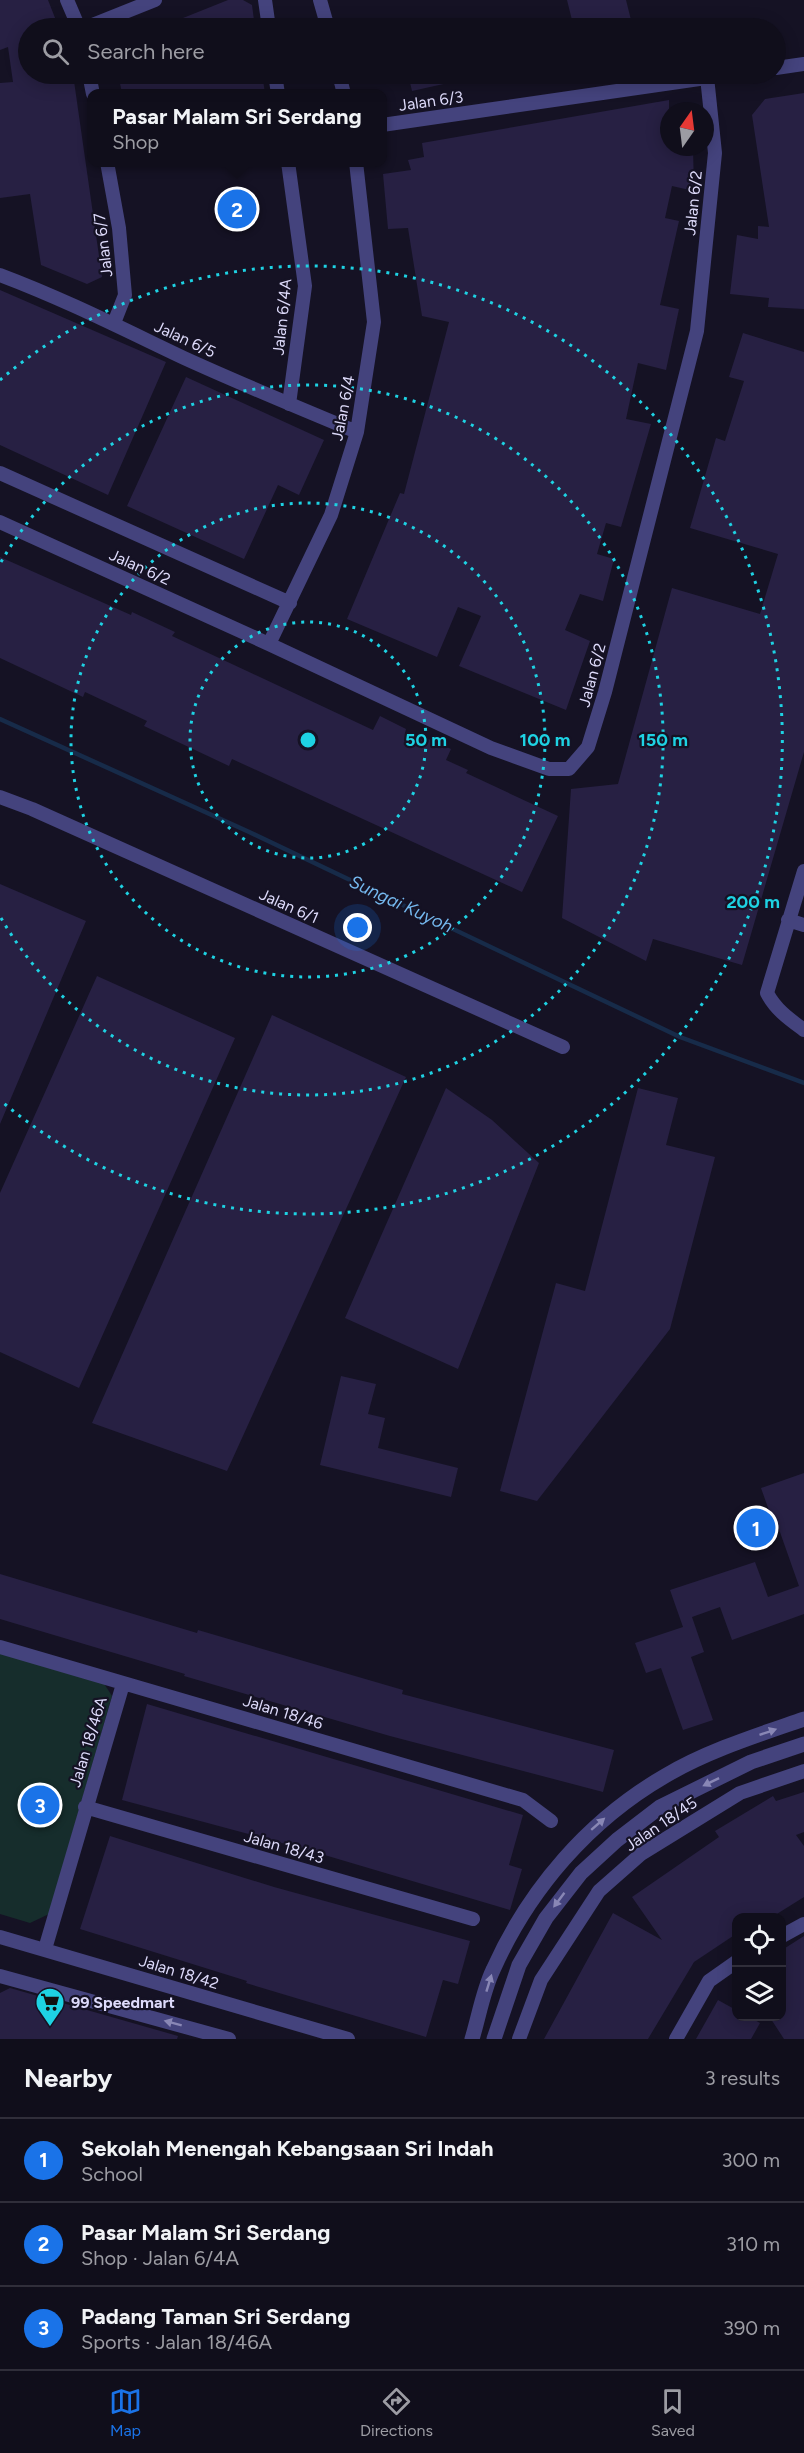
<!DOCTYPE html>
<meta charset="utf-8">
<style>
body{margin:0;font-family:Figtree,sans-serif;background:#1e1c28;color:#f1f3f6}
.controls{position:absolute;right:18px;bottom:18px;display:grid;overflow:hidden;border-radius:12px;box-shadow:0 3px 15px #0003}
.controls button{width:54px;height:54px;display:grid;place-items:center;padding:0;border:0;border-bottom:2px solid #302e3a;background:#100e1b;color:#f1f3f6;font:30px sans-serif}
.compass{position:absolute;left:660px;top:102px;width:54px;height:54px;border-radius:50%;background:#100e1b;box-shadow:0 3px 15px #0003;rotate:14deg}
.you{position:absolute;left:358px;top:928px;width:21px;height:21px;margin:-15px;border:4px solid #fff;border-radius:50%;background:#1a73e8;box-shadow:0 0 0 9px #1a73e833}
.badge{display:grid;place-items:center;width:39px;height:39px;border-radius:50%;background:#1a73e8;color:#fff;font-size:20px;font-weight:700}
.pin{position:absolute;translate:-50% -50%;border:3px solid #fff;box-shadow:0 2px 6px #0006}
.popup{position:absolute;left:87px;top:89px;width:300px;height:78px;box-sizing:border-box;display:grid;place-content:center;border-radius:12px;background:#100e1b;filter:drop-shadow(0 2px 4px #0005);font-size:20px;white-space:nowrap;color:#9c9ca3}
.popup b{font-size:22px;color:#f1f3f6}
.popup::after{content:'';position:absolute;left:50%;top:100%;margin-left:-12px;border:12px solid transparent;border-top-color:#100e1b}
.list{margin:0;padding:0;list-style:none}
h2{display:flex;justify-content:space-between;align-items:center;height:78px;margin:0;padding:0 24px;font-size:26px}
h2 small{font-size:20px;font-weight:400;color:#9c9ca3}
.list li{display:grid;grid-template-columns:39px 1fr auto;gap:18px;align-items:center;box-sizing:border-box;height:84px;padding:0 24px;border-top:2px solid #302e3a}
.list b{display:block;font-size:22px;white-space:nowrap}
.list p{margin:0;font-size:20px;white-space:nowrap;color:#9c9ca3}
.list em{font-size:20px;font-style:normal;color:#9c9ca3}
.icon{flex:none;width:33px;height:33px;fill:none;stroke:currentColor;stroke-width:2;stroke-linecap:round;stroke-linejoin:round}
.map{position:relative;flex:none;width:804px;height:2039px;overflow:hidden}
.search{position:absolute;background:#100e1b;box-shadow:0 3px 15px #0003;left:18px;right:18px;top:18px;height:66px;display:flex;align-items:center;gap:15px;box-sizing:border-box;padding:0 21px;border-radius:33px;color:#9c9ca3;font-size:22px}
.sheet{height:330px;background:#100e1b}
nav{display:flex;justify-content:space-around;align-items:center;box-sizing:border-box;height:84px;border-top:2px solid #302e3a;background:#100e1b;font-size:16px;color:#9c9ca3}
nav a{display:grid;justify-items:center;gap:3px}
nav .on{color:#1a73e8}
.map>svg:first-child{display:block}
.green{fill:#162d2c}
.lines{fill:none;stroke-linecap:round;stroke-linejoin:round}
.stream{stroke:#172b49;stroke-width:4.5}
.building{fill:#272043}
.minor{stroke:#44437d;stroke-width:14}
.tertiary{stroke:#44437d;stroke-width:15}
.oneway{fill:#8987b5}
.ring{fill:none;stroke:#1ed2e3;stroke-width:3;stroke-dasharray:3 6}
.labels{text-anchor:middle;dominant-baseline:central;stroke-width:4.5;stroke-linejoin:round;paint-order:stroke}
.street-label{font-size:16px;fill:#dddafa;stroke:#151224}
.poi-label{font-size:16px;font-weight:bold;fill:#dddafa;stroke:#151224;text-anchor:start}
.water-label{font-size:18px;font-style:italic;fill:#75b8ee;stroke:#151224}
.centre{fill:#1ed2e3;stroke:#151224;stroke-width:3}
.ring-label{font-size:18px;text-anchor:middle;font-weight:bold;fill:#1ed2e3;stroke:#151224;stroke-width:4.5;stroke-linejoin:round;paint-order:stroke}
</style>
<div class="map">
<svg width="804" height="2039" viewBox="0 0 804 2039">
<rect width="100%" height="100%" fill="#151224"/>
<!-- green -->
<path class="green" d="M 0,1653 L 103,1682 L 112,1696 L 49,1914 L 30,1923 L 0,1914 Z"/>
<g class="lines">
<!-- stream -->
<path class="stream" d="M 0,719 L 247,831 L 680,1037 L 804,1083"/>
</g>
<!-- building -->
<path class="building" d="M 0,0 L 48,0 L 59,28 L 28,28 L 28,74 L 73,74 L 102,277 L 87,284 L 41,265 L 30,194 L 0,198 L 0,83 L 13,82 L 8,47 L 0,50 Z
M 228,0 L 243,0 L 252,5 L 255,28 L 158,28 Z
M 567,0 L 626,0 L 632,24 L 614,28 L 574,28 Z
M 118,74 L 262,74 L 265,93 L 122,93 Z
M 408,74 L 466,74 L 466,79 L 412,91 Z
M 804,93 L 804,309 L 768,307 L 769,298 L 730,294 L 737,235 L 758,239 L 758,226 L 769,227 L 752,115 L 765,99 Z
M 669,100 L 669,147 L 693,147 L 694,191 L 672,186 L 665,218 L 679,221 L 660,305 L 679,309 L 666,370 L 638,363 L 626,419 L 651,424 L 621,527 L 606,523 L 597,554 L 614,559 L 603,601 L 580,594 L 565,630 L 590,641 L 566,710 L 459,666 L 481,616 L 458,607 L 437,657 L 347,619 L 400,493 L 404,494 L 449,322 L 422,316 L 408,228 L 388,229 L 383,174 L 411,170 L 408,160 L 424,157 L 422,143 Z
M 0,290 L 166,362 L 108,495 L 0,445 Z
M 743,333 L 804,352 L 804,752 L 742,965 L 653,939 L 646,961 L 562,918 L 571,789 L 618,784 L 672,588 L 760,614 L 778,554 L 690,528 L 716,438 L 725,441 L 744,381 L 729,377 Z
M 186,377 L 324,440 L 299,495 L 278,485 L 244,559 L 127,506 Z
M 0,557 L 131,615 L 132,612 L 175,632 L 172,636 L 373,730 L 380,716 L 406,729 L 405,733 L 425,741 L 426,738 L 451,749 L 446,760 L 468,770 L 466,773 L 558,816 L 522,892 L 232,759 L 229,766 L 144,726 L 147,721 L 85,692 L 83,697 L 0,658 Z
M 0,884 L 86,921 L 0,1124 Z
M 97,976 L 235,1038 L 79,1388 L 0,1352 L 0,1193 Z
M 272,1015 L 406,1077 L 227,1471 L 92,1423 Z
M 446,1088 L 492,1120 L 539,1163 L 458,1369 L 345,1318 Z
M 638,1088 L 678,1098 L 666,1145 L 715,1157 L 670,1329 L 537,1501 L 500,1491 L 556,1283 L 585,1291 Z
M 341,1376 L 376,1384 L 368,1414 L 385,1418 L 378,1448 L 458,1468 L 451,1497 L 320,1465 Z
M 804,1473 L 804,1614 L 732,1640 L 720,1607 L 692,1617 L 704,1652 L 691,1657 L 713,1720 L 683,1730 L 661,1668 L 646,1673 L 635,1643 L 683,1627 L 670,1590 L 755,1562 L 768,1597 L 799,1586 L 775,1518 L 772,1519 L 761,1488 Z
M 0,1574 L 197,1633 L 198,1630 L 403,1690 L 402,1694 L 614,1750 L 603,1792 L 390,1736 L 184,1676 L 185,1674 L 0,1619 Z
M 147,1704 L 523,1815 L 509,1865 L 522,1869 L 510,1910 L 301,1848 L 122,1800 Z
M 804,1792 L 804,1832 L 796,1835 L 804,1846 L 804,1897 L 772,1917 L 736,1917 L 736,1934 L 694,1962 L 648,2039 L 544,2039 L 613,1913 L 662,1940 L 632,1897 L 719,1837 L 715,1831 L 773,1796 L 776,1801 Z
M 110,1836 L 274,1887 L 470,1941 L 458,1984 L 443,1980 L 426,2037 L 246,1983 L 247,1981 L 80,1929 Z
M 804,1936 L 804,2039 L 784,2039 L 769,2016 L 782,2016 L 782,1950 Z
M 10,1988 L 178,2036 L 177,2039 L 0,2039 L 0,1993 Z
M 718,2000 L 736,2010 L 736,2016 L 748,2016 L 760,2023 L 751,2039 L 696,2039 Z"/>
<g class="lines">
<!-- minor -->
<path class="minor" d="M 67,0 L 79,28
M 265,0 L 269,28
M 320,0 L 328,28
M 85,28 L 155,0
M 776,68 L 804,64
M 89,74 L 93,94
M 275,74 L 278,94
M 339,74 L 344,94
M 382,125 L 734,74
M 107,162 L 119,228 L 125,295 L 114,323
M 288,162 L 305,286 L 289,404
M 0,275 C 64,299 123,329 184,358 C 241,384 299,408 357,432
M 0,473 L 290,603
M 0,522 L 269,644 L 491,748 L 549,769 L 569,769 L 588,747 L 605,692 L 697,331 L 715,153 L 707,77
M 269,644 L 331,515 L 357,432 L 374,322 L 356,162
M 0,797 L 32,809 L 563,1047
M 804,871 L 767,993 C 776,1010 789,1019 804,1030
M 788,920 L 804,925
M 0,1647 L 523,1800 L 551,1821
M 85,1807 L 473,1919
M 782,1936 L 804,1924
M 0,1937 L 348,2039
M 45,1949 L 123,1684
M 0,1976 L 229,2039
M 519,2039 L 541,1980 L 599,1891 L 641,1854 L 740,1793 L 804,1771
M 676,2039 L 709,1981 L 736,1962"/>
<!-- tertiary -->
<path class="tertiary" d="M 472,2039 C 479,2016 483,1991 493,1970 C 529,1889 589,1820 665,1776 C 707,1751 758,1735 804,1719
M 494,2039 L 519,1965 L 546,1918 L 581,1873 L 617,1840 L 660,1807 L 751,1762 L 804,1744"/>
</g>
<!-- one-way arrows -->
<defs><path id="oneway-solid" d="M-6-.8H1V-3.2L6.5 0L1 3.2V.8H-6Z" transform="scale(1.5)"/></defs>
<g class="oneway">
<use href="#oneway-solid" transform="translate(768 1732) rotate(-19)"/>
<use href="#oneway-solid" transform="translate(711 1782) rotate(154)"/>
<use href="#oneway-solid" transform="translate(598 1824) rotate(-41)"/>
<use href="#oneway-solid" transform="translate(559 1900) rotate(127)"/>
<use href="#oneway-solid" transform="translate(489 1983) rotate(-73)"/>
<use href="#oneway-solid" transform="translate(173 2023) rotate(-165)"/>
</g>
<!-- distance rings -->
<g class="ring">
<circle cx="308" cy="740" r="118"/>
<circle cx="308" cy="740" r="237"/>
<path d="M1 562A355 355 0 1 1 1 918"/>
<path d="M0 380A474 474 0 1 1 0 1100"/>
</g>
<!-- icons -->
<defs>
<g id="supermarket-pin" transform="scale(1.5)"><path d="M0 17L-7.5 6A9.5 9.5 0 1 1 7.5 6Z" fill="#1ed2e3" stroke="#151224"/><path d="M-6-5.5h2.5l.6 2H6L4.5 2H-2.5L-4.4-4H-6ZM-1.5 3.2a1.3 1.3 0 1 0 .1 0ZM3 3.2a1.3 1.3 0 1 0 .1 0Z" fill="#111"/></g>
</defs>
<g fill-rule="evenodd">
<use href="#supermarket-pin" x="50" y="2002"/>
</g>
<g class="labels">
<!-- street labels -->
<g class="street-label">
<text transform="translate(431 101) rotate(-8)">Jalan 6/3</text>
<text transform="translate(693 203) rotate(-84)">Jalan 6/2</text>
<text transform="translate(103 245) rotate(-97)">Jalan 6/7</text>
<text transform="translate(282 317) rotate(-84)">Jalan 6/4A</text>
<text transform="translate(185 339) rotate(25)">Jalan 6/5</text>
<text transform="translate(343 408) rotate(-79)">Jalan 6/4</text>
<text transform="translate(140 567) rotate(24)">Jalan 6/2</text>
<text transform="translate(592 675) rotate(-75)">Jalan 6/2</text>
<text transform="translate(289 906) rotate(24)">Jalan 6/1</text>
<text transform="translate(283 1712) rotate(17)">Jalan 18/46</text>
<text transform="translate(88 1742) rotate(-73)">Jalan 18/46A</text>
<text transform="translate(661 1824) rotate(-34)">Jalan 18/45</text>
<text transform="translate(284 1847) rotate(16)">Jalan 18/43</text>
<text transform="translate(179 1972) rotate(17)">Jalan 18/42</text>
</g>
<!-- poi labels -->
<g class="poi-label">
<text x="71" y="2002">99 Speedmart</text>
</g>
<!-- water labels -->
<g class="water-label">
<text transform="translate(401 904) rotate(25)">Sungai Kuyoh</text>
</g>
</g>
<circle cx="308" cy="740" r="9" class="centre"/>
<g class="ring-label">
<text x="426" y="746">50 m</text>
<text x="545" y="746">100 m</text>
<text x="663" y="746">150 m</text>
<text x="753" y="908">200 m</text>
</g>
</svg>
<div class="controls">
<button><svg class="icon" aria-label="locate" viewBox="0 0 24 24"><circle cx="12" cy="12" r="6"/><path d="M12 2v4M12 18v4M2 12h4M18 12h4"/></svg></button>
<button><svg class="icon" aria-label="layers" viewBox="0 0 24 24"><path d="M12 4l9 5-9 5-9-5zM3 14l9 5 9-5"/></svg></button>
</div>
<svg class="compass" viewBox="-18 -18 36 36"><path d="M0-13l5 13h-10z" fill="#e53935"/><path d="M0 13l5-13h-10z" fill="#9c9ca3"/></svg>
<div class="you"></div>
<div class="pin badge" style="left:756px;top:1528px">1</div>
<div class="pin badge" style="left:237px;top:209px">2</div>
<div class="popup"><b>Pasar Malam Sri Serdang</b>Shop</div>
<div class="pin badge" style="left:40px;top:1805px">3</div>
<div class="search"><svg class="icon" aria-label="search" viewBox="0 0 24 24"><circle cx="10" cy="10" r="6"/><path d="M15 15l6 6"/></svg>Search here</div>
</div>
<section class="sheet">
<h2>Nearby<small>3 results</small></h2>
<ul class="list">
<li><span class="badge">1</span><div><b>Sekolah Menengah Kebangsaan Sri Indah</b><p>School</p></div><em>300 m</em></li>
<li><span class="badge">2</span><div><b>Pasar Malam Sri Serdang</b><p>Shop · Jalan 6/4A</p></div><em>310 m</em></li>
<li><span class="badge">3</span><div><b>Padang Taman Sri Serdang</b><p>Sports · Jalan 18/46A</p></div><em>390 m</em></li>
</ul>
</section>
<nav>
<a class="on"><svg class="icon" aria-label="map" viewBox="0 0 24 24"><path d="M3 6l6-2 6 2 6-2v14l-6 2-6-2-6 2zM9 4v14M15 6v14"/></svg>Map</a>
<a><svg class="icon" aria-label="directions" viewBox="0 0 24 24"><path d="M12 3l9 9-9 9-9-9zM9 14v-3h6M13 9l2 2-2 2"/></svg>Directions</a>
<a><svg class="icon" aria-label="saved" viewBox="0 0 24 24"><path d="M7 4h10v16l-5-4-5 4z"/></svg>Saved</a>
</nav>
